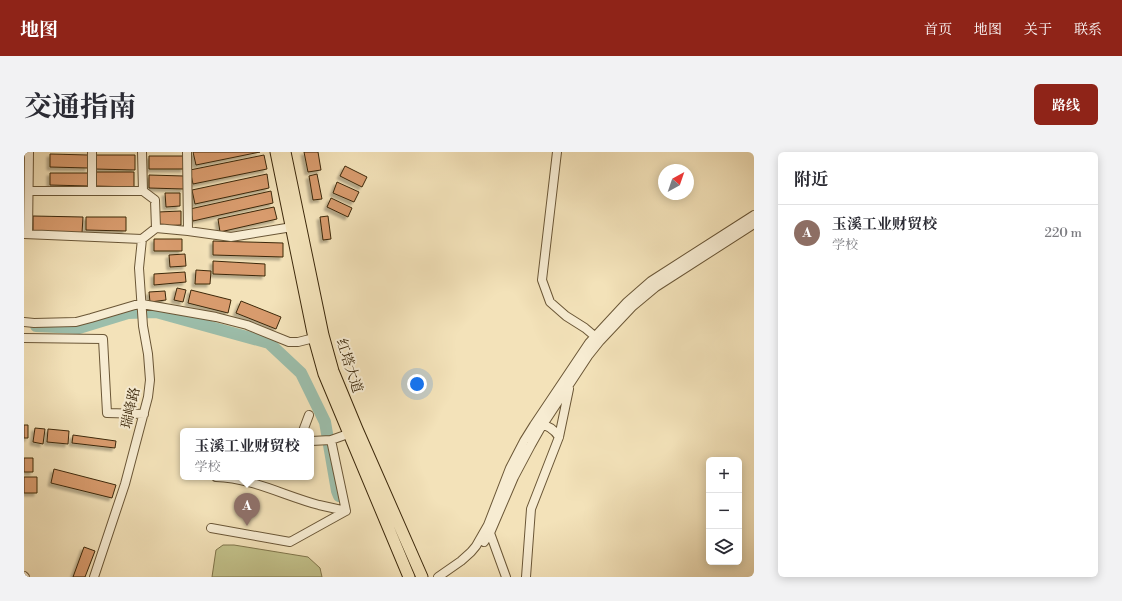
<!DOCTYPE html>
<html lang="zh">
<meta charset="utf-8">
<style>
body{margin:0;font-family:"Libre Bodoni","Noto Serif SC",serif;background:#f2f2f3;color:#2b2b33}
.controls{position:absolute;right:12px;bottom:12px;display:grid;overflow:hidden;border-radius:6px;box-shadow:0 2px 10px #0003}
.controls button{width:36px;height:36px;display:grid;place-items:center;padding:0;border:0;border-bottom:1px solid #e1e1e2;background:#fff;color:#2b2b33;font:20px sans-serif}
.compass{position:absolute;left:634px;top:12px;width:36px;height:36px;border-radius:50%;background:#fff;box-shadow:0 2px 10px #0003;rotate:40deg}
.you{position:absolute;left:393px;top:232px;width:14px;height:14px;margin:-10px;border:3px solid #fff;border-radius:50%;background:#1a73e8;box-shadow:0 0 0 6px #1a73e833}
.badge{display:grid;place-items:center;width:26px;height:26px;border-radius:50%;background:#8f2418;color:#fff;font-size:13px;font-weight:700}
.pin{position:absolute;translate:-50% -33px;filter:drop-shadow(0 1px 2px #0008)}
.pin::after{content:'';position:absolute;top:21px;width:14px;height:12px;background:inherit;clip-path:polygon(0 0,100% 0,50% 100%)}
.popup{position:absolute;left:156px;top:276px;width:134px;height:52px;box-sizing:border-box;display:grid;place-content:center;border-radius:6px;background:#fff;filter:drop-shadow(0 1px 3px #0005);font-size:13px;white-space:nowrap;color:#7c7c81}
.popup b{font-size:15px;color:#2b2b33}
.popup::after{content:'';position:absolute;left:50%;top:100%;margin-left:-8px;border:8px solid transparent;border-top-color:#fff}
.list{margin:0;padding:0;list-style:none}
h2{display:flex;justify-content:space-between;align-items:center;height:52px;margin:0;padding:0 16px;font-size:17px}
h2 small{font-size:13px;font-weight:400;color:#7c7c81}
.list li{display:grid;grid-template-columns:26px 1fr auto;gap:12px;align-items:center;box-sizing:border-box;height:56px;padding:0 16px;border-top:1px solid #e1e1e2}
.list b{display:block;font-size:15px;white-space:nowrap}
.list p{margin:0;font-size:13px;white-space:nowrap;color:#7c7c81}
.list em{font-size:13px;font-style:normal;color:#7c7c81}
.icon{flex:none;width:22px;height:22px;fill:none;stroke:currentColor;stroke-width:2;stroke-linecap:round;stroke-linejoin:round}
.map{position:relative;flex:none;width:730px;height:425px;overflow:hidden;border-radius:6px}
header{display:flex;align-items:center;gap:24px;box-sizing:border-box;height:56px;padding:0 20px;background:#8f2418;color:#fff}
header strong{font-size:19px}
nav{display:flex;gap:22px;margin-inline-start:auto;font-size:14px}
.intro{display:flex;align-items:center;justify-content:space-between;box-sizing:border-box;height:96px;padding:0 24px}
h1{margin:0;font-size:28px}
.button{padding:10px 18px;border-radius:6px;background:#8f2418;color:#fff;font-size:14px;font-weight:700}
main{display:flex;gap:24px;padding:0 24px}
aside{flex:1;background:#fff;border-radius:6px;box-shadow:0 2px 10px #0003}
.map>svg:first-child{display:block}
.green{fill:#c2c18a;stroke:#7f744a}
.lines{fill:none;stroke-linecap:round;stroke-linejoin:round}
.river{stroke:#9cbeab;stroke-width:12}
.building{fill:#d89b6d;stroke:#3c280b;filter:url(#shadow)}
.minor-casing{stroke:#6a5636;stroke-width:10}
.major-casing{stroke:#3c280b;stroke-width:13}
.minor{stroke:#f7ecd2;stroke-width:8}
.major{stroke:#f3e2b9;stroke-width:11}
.labels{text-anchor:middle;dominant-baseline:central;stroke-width:4;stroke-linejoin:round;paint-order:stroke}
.street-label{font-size:14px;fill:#3c280b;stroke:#f7ecd2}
</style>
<header>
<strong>地图</strong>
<nav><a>首页</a><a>地图</a><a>关于</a><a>联系</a></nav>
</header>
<div class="intro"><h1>交通指南</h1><a class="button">路线</a></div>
<main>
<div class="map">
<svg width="730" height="425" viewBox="0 0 730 425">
<defs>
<filter id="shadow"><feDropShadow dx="-3" dy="3" stdDeviation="1" flood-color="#0004"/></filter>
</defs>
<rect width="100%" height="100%" fill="#f3e2b9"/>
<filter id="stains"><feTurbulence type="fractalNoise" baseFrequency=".005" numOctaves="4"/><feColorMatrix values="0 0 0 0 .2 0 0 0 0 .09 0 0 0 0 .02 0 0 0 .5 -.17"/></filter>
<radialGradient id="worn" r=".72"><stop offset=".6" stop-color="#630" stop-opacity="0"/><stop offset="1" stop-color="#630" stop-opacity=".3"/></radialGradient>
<!-- green -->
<path class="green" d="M 199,393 L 210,393 L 284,405 L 296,416 L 298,425 L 188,425 L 192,398 Z"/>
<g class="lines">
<!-- river -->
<path class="river" d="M 12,174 L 55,176 L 104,161 L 132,160 L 245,191 L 277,221 L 301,270 L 313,339 L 315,344"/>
</g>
<!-- building -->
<path class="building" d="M 169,0 L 236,0 L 172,13 Z
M 280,0 L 294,0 L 297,18 L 284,20 Z
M 26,2 L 64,3 L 64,16 L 26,15 Z
M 71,3 L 111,3 L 111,18 L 71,17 Z
M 240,3 L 243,17 L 169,32 L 166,18 Z
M 125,4 L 160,4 L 160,17 L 125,17 Z
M 321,14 L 343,25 L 338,35 L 316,24 Z
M 71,20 L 110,20 L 110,35 L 70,34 Z
M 26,21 L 64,21 L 64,34 L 26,33 Z
M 243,22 L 245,36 L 171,52 L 168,38 Z
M 293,22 L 298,47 L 289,48 L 285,24 Z
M 125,23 L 160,24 L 160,37 L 125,36 Z
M 313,30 L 335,40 L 330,50 L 309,41 Z
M 247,39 L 249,51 L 169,69 L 166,57 Z
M 141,41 L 156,41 L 156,54 L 142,55 Z
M 307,46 L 328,56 L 324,65 L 303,55 Z
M 250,55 L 253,67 L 196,80 L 194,67 Z
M 157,59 L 157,73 L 135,74 L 134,60 Z
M 9,64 L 59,65 L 58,81 L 9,80 Z
M 304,64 L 307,87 L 299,88 L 296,65 Z
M 62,65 L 102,65 L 102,79 L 62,78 Z
M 130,87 L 158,87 L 158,99 L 130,99 Z
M 189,89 L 259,91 L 259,105 L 189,103 Z
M 161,102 L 162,114 L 146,115 L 145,103 Z
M 189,109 L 241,112 L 241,124 L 189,122 Z
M 172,118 L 187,119 L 186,132 L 171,132 Z
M 161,120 L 162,130 L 130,133 L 130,122 Z
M 153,136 L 162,138 L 159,150 L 150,148 Z
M 167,138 L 207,148 L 204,161 L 164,151 Z
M 141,139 L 142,148 L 126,150 L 125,140 Z
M 217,149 L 257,165 L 252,177 L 212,161 Z
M 0,273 L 4,273 L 4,286 L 0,286 Z
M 11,276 L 21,277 L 19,292 L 9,290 Z
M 24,277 L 45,279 L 44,292 L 23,290 Z
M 49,283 L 92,289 L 91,296 L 48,291 Z
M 0,306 L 9,306 L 9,320 L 0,320 Z
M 30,317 L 92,333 L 88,346 L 27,331 Z
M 0,325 L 13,325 L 13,341 L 0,341 Z
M 60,395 L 71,399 L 61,425 L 49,425 Z"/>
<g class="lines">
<!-- minor casing -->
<g class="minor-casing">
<path id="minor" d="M 163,0 L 164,79
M 533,0 L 518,128 L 526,150 L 542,164 L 561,176 L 574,187
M 5,39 L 119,39
M 68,39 L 68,0
M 132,76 L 164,79 L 207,85 L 268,75
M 0,82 L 118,87 L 132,76 L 131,48 L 119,39 L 118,0
M 4,82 L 5,0
M 0,170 L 10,171 L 52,170 L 67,166 L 111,153 L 118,152 L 192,165 L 223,173 L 265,190 L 274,190 L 290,186
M 0,186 L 79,187 L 83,261 L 120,262
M 515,272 C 524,273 530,277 535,285
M 279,279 L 285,263
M 287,289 L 307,288 L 324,282
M 192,325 C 228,326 261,344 295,353 C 304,355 313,357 322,359 L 307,288
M 187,376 L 266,390 L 322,359
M 465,379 L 466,381 L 482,425
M 460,390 L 466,381 L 490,325 L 507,293 L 516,277 L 564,204 L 576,189 L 608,155 L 632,135 L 730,72
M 0,424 L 1,425
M 70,425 L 101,332 L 124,245 L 126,228 L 124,202 L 119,174 L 115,116 L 118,87
M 414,425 L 437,409 L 447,400 L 452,394 L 464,373 L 486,316 L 500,289 L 510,273 L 565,191 L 603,150 L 627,129 L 730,63
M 502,425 L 507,357 L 535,285 L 545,237"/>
</g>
<!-- major casing -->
<g class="major-casing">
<path id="major" d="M 252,0 L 290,186 L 300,222 L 385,425
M 261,0 L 299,183 L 309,219 L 333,277 L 398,425"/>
</g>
<!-- minor -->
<use href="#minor" class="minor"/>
<!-- major -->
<use href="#major" class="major"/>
</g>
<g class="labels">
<!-- street labels -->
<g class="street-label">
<text transform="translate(325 214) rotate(72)">红塔大道</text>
<text transform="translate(107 256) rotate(-77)">瑞峰路</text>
</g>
</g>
<rect width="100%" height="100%" filter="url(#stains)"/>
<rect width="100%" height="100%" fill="url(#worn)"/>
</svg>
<div class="controls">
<button>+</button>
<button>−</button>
<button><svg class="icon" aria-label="layers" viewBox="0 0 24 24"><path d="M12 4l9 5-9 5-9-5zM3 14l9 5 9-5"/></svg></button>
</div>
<svg class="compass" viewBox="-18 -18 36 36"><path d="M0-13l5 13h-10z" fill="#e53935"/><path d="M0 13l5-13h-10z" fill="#7c7c81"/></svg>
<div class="you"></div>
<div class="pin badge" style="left:223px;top:374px;background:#8d6e63">A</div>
<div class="popup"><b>玉溪工业财贸校</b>学校</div>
</div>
<aside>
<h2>附近<small></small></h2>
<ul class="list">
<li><span class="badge" style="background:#8d6e63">A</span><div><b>玉溪工业财贸校</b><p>学校</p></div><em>220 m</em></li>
</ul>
</aside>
</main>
